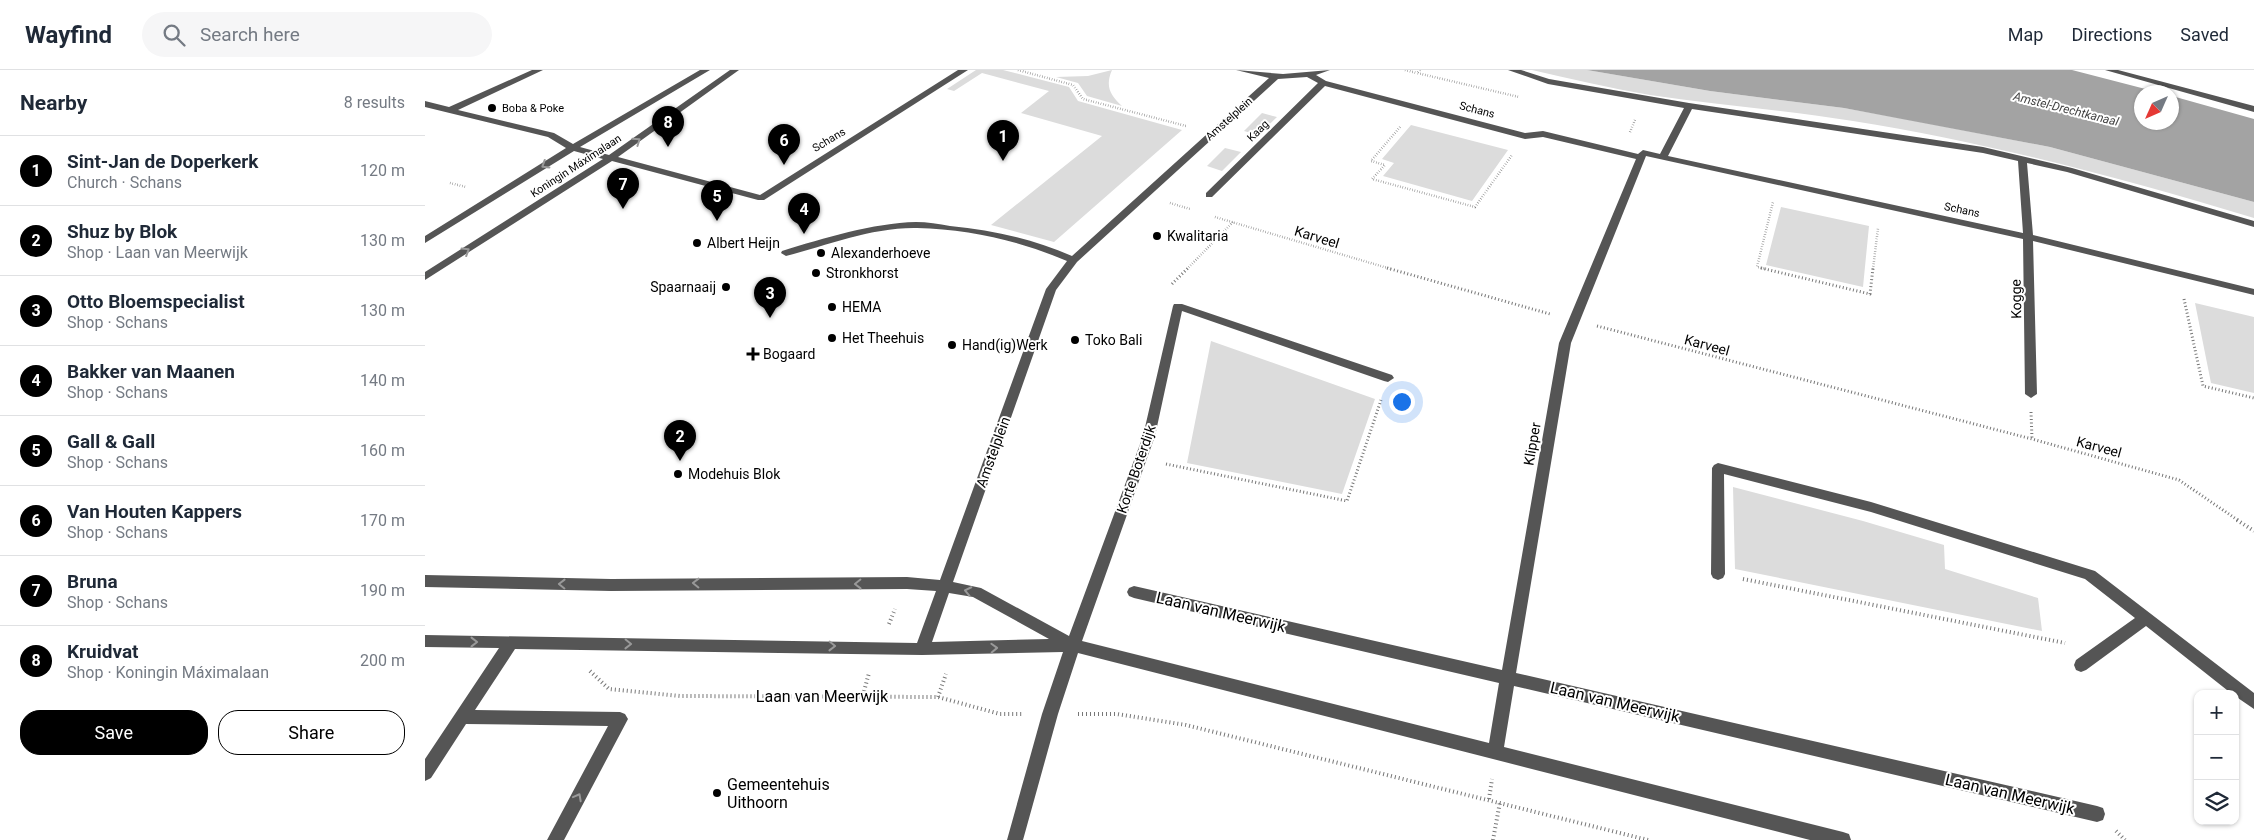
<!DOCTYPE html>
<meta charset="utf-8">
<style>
body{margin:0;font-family:Roboto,sans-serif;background:#f6f6f7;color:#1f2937}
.controls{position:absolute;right:15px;bottom:15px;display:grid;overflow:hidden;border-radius:10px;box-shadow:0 1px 4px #0004}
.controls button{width:45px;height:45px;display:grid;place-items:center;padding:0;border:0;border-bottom:1px solid #e0e1e3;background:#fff;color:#1f2937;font:25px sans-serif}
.compass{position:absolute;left:1709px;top:15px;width:45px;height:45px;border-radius:50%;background:#fff;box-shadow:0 1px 4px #0004;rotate:225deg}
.you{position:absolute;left:976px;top:331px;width:18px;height:18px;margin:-12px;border:4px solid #fff;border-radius:50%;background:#1a73e8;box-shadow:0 0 0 8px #1a73e833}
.badge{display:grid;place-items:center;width:32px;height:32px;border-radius:50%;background:#000;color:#fff;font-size:16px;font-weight:700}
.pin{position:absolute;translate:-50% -41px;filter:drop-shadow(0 1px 2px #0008)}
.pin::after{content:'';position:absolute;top:26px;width:18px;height:15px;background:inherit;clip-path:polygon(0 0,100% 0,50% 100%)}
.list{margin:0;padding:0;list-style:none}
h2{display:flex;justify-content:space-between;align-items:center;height:65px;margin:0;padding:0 20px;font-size:21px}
h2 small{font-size:16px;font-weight:400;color:#747a83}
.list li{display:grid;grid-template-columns:32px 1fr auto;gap:15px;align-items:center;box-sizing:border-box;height:70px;padding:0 20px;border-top:1px solid #e0e1e3}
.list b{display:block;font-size:19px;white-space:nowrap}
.list p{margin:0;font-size:16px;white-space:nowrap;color:#747a83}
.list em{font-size:16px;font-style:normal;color:#747a83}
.actions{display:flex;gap:10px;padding:15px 20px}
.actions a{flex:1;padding:11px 0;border:1px solid #000;border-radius:20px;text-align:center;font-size:18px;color:#000}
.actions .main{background:#000;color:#fff}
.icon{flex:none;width:28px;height:28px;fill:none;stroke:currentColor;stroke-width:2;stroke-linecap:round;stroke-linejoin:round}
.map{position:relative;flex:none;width:1829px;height:770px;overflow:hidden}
header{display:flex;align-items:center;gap:30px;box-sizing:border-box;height:70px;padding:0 25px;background:#fff;border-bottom:1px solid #e0e1e3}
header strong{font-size:24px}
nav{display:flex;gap:28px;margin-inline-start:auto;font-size:18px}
.search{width:350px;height:45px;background:#f6f6f7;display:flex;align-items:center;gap:12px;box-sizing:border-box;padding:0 18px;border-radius:28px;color:#747a83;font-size:19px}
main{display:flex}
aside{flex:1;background:#fff}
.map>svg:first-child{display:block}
.green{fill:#dcdcdc}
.water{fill:#a3a3a3}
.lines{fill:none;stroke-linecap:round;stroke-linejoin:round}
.path-far2{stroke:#777;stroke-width:2.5;stroke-dasharray:0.5 2;stroke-linecap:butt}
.path-far1{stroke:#777;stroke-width:3;stroke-dasharray:1 2.5;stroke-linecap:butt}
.path{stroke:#777;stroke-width:4;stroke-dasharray:1 3;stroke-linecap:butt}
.minor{fill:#555;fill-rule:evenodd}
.oneway{stroke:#999}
.poi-dot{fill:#000;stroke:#fff;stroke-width:2}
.labels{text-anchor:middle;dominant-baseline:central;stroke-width:4;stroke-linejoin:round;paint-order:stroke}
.far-poi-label{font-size:11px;fill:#000;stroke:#fff;text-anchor:start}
.far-street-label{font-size:11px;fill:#000;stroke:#fff}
.far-water-label{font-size:12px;font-style:italic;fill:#444;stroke:#fff}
.poi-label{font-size:14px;fill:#000;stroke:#fff;text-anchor:start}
.street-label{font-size:14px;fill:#000;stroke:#fff}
.near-street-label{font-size:16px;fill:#000;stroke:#fff}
.near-poi-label{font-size:16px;fill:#000;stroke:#fff;text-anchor:start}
</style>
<header>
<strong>Wayfind</strong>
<div class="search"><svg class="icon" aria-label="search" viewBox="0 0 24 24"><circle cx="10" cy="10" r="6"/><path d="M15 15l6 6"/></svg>Search here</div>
<nav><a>Map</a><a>Directions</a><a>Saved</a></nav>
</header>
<main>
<aside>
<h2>Nearby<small>8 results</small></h2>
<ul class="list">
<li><span class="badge">1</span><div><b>Sint-Jan de Doperkerk</b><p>Church · Schans</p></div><em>120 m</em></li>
<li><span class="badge">2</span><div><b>Shuz by Blok</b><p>Shop · Laan van Meerwijk</p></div><em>130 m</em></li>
<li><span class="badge">3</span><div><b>Otto Bloemspecialist</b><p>Shop · Schans</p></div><em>130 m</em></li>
<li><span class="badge">4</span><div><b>Bakker van Maanen</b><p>Shop · Schans</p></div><em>140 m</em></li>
<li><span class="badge">5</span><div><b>Gall &amp; Gall</b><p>Shop · Schans</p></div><em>160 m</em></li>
<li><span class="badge">6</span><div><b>Van Houten Kappers</b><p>Shop · Schans</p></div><em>170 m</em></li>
<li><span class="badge">7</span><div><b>Bruna</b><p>Shop · Schans</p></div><em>190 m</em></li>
<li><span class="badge">8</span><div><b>Kruidvat</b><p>Shop · Koningin Máximalaan</p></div><em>200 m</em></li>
</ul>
<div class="actions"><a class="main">Save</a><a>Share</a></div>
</aside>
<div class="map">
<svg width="1829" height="770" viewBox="0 0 1829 770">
<rect width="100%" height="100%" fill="#fff"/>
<!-- green -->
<path class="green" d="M 551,0 L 578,0 L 644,17 L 653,31 L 757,60 L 629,172 L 566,155 L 677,66 L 596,43 L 624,21 L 557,3 L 529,21 L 522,19 Z
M 687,0 C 680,16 685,25 697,36 L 662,26 L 653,13 L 631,7 L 663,6 Z
M 1107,0 L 1162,0 L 1285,21 L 1419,38 L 1480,49 L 1625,77 L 1829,132 L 1829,148 C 1697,108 1565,73 1428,51 C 1361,40 1293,35 1225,25 C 1185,18 1146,9 1107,0 Z
M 837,43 L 852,47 L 833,65 L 819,61 Z
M 986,55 L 1083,80 L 1047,131 L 958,106 L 969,93 L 957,89 Z
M 800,78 L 816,82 L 797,101 L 782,96 Z
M 1356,137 L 1444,156 L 1438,217 L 1341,195 Z
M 1770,233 L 1829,247 L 1829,323 L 1786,313 Z
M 786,271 L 950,329 L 917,424 L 762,393 Z
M 1308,417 L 1438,451 L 1519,475 L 1520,499 L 1613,528 L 1617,561 L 1310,499 Z"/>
<!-- water -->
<path class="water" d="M 1162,0 L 1647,0 L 1732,22 L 1716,22 L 1716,52 L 1746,52 L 1747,26 L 1829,49 L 1829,132 L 1625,77 L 1419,38 L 1285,21 Z"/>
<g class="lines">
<!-- path-far2 -->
<path class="path-far2" d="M 593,0 L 648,15 L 658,29 L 761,56
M 980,0 L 992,3
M 995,0 L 992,3 L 1094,27
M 975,57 L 946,91 L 960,95 L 947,109 L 1050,137 L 1087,85
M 1205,62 L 1210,50
M 25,113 L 41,117
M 745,133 L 765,139
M 790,147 L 966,199
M 762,199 L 808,152
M 1341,199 L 1332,197 L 1348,132
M 1448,199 L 1453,158"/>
<!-- path-far1 -->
<path class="path-far1" d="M 962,198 L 1125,244
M 1336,198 L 1445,224 L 1448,198
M 747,214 L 763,198
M 1759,229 L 1778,316 L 1829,328
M 1172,256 L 1607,369 L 1754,410 L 1814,451
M 1606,342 L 1607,369
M 741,394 L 922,431 L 956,330"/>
<!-- path -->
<path class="path" d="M 1812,450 L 1829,461
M 1318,509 L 1640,573
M 464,554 L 470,539
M 165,601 L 184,619 L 255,626 L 513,627 L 575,644 L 597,644
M 438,625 L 444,603
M 513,627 L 521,604
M 653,644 L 692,644 L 761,655 L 1223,770
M 1064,729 L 1067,709
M 1691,761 L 1700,770
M 1068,770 L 1075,732"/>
<!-- minor -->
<path class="minor" d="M 107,0 L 118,0 L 33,40 L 129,63 L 148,74 L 275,0 L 285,0 L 155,77 L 184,85 L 305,0 L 314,0 L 193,87 L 335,125 L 533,0 L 543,0 L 339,130 L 333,130 L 187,91 L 0,210 L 0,202 L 178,89 L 149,81 L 0,173 L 0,166 L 141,78 L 123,67 L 0,37 L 0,31 L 24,37 Z
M 811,0 L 858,4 L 905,0 L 891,5 L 901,11 L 1100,63 L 1118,61 L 1213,84 L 1218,80 L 1235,84 L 1259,38 L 1123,14 L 1083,0 L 1096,0 L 1124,9 L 1264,33 L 1558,77 L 1647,98 L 1829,151 L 1829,157 L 1642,102 L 1602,93 L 1608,165 L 1829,219 L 1829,225 L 1608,171 L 1612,324 L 1606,328 L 1600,324 L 1598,169 L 1221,86 L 1146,273 L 1091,603 L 1672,736 L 1678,738 L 1680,744 L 1678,750 L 1672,752 L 1089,616 L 1079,677 L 1418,762 L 1424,764 L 1426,770 L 1385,770 L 653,583 L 633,644 L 598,770 L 582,770 L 617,644 L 638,582 L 497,585 L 90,579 L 50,640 L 195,642 L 200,644 L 203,649 L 139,770 L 122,770 L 183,656 L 41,654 L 6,708 L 0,711 L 0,689 L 74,578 L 0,577 L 0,565 L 492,573 L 511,521 L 482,519 L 186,521 L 0,517 L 0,505 L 186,509 L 482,507 L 515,510 L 621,219 L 642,191 C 595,171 544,159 492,158 C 448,157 403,175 361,186 L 356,183 L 357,181 C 399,168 448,153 491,152 C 502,152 514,154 525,156 C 568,160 607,169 647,186 L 844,8 ZM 882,7 L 893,13 L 781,123 L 781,127 L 787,127 L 900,16 L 1100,69 L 1118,67 L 1211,89 L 1134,273 L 1077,600 L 709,516 L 704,518 L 702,522 L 704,526 L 709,528 L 1074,613 L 1064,673 L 657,571 L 730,366 L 757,241 L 959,311 L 963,312 L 969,308 L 967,305 L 757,234 L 749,234 L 748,236 L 718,366 L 644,566 L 556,518 L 528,512 L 631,220 L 652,192 L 853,9 ZM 1267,39 L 1558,83 L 1593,91 L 1598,163 L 1243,86 ZM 524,523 L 548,527 L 624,569 L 507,572 Z
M 1680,0 L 1693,0 L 1829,36 L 1829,42 Z
M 1293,393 L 1446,432 L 1670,501 L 1829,623 L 1829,639 L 1810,626 L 1810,624 L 1807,624 L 1721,556 L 1661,600 L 1656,602 L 1651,600 L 1649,595 L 1651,590 L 1710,548 L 1660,509 L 1446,442 L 1299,404 L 1300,504 L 1298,508 L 1293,510 L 1288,508 L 1286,504 L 1287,398 L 1289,395 Z"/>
</g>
<!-- one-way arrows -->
<defs><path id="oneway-chevron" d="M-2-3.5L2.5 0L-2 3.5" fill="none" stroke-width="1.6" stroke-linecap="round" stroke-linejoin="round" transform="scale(1.25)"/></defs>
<g class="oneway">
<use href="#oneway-chevron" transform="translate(212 71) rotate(-35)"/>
<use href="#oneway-chevron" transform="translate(120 95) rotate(148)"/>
<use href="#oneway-chevron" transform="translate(41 181) rotate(-32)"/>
<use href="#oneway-chevron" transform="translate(271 513) rotate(-179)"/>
<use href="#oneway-chevron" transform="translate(137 514) rotate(-179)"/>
<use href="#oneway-chevron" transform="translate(433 514) rotate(179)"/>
<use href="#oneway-chevron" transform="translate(543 521) rotate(-168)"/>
<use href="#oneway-chevron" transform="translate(49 572)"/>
<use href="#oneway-chevron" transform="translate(203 574) rotate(1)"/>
<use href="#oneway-chevron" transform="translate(407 576) rotate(1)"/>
<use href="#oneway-chevron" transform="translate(569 578) rotate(-2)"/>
<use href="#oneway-chevron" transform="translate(153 727) rotate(-62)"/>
</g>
<!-- markers -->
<g class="poi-dot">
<circle cx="67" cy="38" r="5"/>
<circle cx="732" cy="166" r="5"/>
<circle cx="272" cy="173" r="5"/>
<circle cx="396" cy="183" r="5"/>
<circle cx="391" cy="203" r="5"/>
<circle cx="301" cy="217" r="5"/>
<circle cx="407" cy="237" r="5"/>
<circle cx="407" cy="268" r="5"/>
<circle cx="650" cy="270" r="5"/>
<circle cx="527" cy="275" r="5"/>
<path d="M325.5 276.5h5v5h5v5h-5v5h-5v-5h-5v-5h5z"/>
<circle cx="253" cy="404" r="5"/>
<circle cx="292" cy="723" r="5"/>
</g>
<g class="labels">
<!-- far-poi labels -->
<g class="far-poi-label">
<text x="77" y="38">Boba &amp; Poke</text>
</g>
<!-- far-street labels -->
<g class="far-street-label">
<text transform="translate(1052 40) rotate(15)">Schans</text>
<text transform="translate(804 49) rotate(-42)">Amstelplein</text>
<text transform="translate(833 61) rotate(-44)">Kaag</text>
<text transform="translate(404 70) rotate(-31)">Schans</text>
<text transform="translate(151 96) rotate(-33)">Koningin Máximalaan</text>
<text transform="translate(1537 140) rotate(12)">Schans</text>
</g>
<!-- far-water labels -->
<g class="far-water-label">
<text transform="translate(1641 39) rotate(14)">Amstel-Drechtkanaal</text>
</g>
<!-- poi labels -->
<g class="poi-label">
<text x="742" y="166">Kwalitaria</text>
<text x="282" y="173">Albert Heijn</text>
<text x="406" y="183">Alexanderhoeve</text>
<text x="401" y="203">Stronkhorst</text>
<text x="291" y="217" text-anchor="end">Spaarnaaij</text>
<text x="417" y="237">HEMA</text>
<text x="417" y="268">Het Theehuis</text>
<text x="660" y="270">Toko Bali</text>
<text x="537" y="275">Hand(ig)Werk</text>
<text x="338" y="284">Bogaard</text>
<text x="263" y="404">Modehuis Blok</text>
</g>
<!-- street labels -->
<g class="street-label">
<text transform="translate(892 167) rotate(17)">Karveel</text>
<text transform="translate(1591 229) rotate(-91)">Kogge</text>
<text transform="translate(1282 275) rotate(15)">Karveel</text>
<text transform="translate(1107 374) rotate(-80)">Klipper</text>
<text transform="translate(1674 377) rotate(15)">Karveel</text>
<text transform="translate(568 382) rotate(-70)">Amstelplein</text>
<text transform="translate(711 399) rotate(-71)">Korte Boterdijk</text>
</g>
<!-- near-street labels -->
<g class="near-street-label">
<text transform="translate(796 542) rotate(13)">Laan van Meerwijk</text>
<text x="397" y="626">Laan van Meerwijk</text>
<text transform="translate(1190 632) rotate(13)">Laan van Meerwijk</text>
<text transform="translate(1585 724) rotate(13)">Laan van Meerwijk</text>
</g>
<!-- near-poi labels -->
<g class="near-poi-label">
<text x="302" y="714">Gemeentehuis<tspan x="302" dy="18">Uithoorn</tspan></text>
</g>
</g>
</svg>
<div class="controls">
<button>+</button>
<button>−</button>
<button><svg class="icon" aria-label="layers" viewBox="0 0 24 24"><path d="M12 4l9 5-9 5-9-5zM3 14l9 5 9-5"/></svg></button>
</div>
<svg class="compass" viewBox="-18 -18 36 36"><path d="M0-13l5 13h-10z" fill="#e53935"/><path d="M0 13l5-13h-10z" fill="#747a83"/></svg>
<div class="you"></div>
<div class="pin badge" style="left:578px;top:91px">1</div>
<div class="pin badge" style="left:255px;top:391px">2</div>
<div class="pin badge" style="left:345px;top:248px">3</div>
<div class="pin badge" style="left:379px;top:164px">4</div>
<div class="pin badge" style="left:292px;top:151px">5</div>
<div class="pin badge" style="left:359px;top:95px">6</div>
<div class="pin badge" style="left:198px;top:139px">7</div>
<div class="pin badge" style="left:243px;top:77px">8</div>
</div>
</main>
